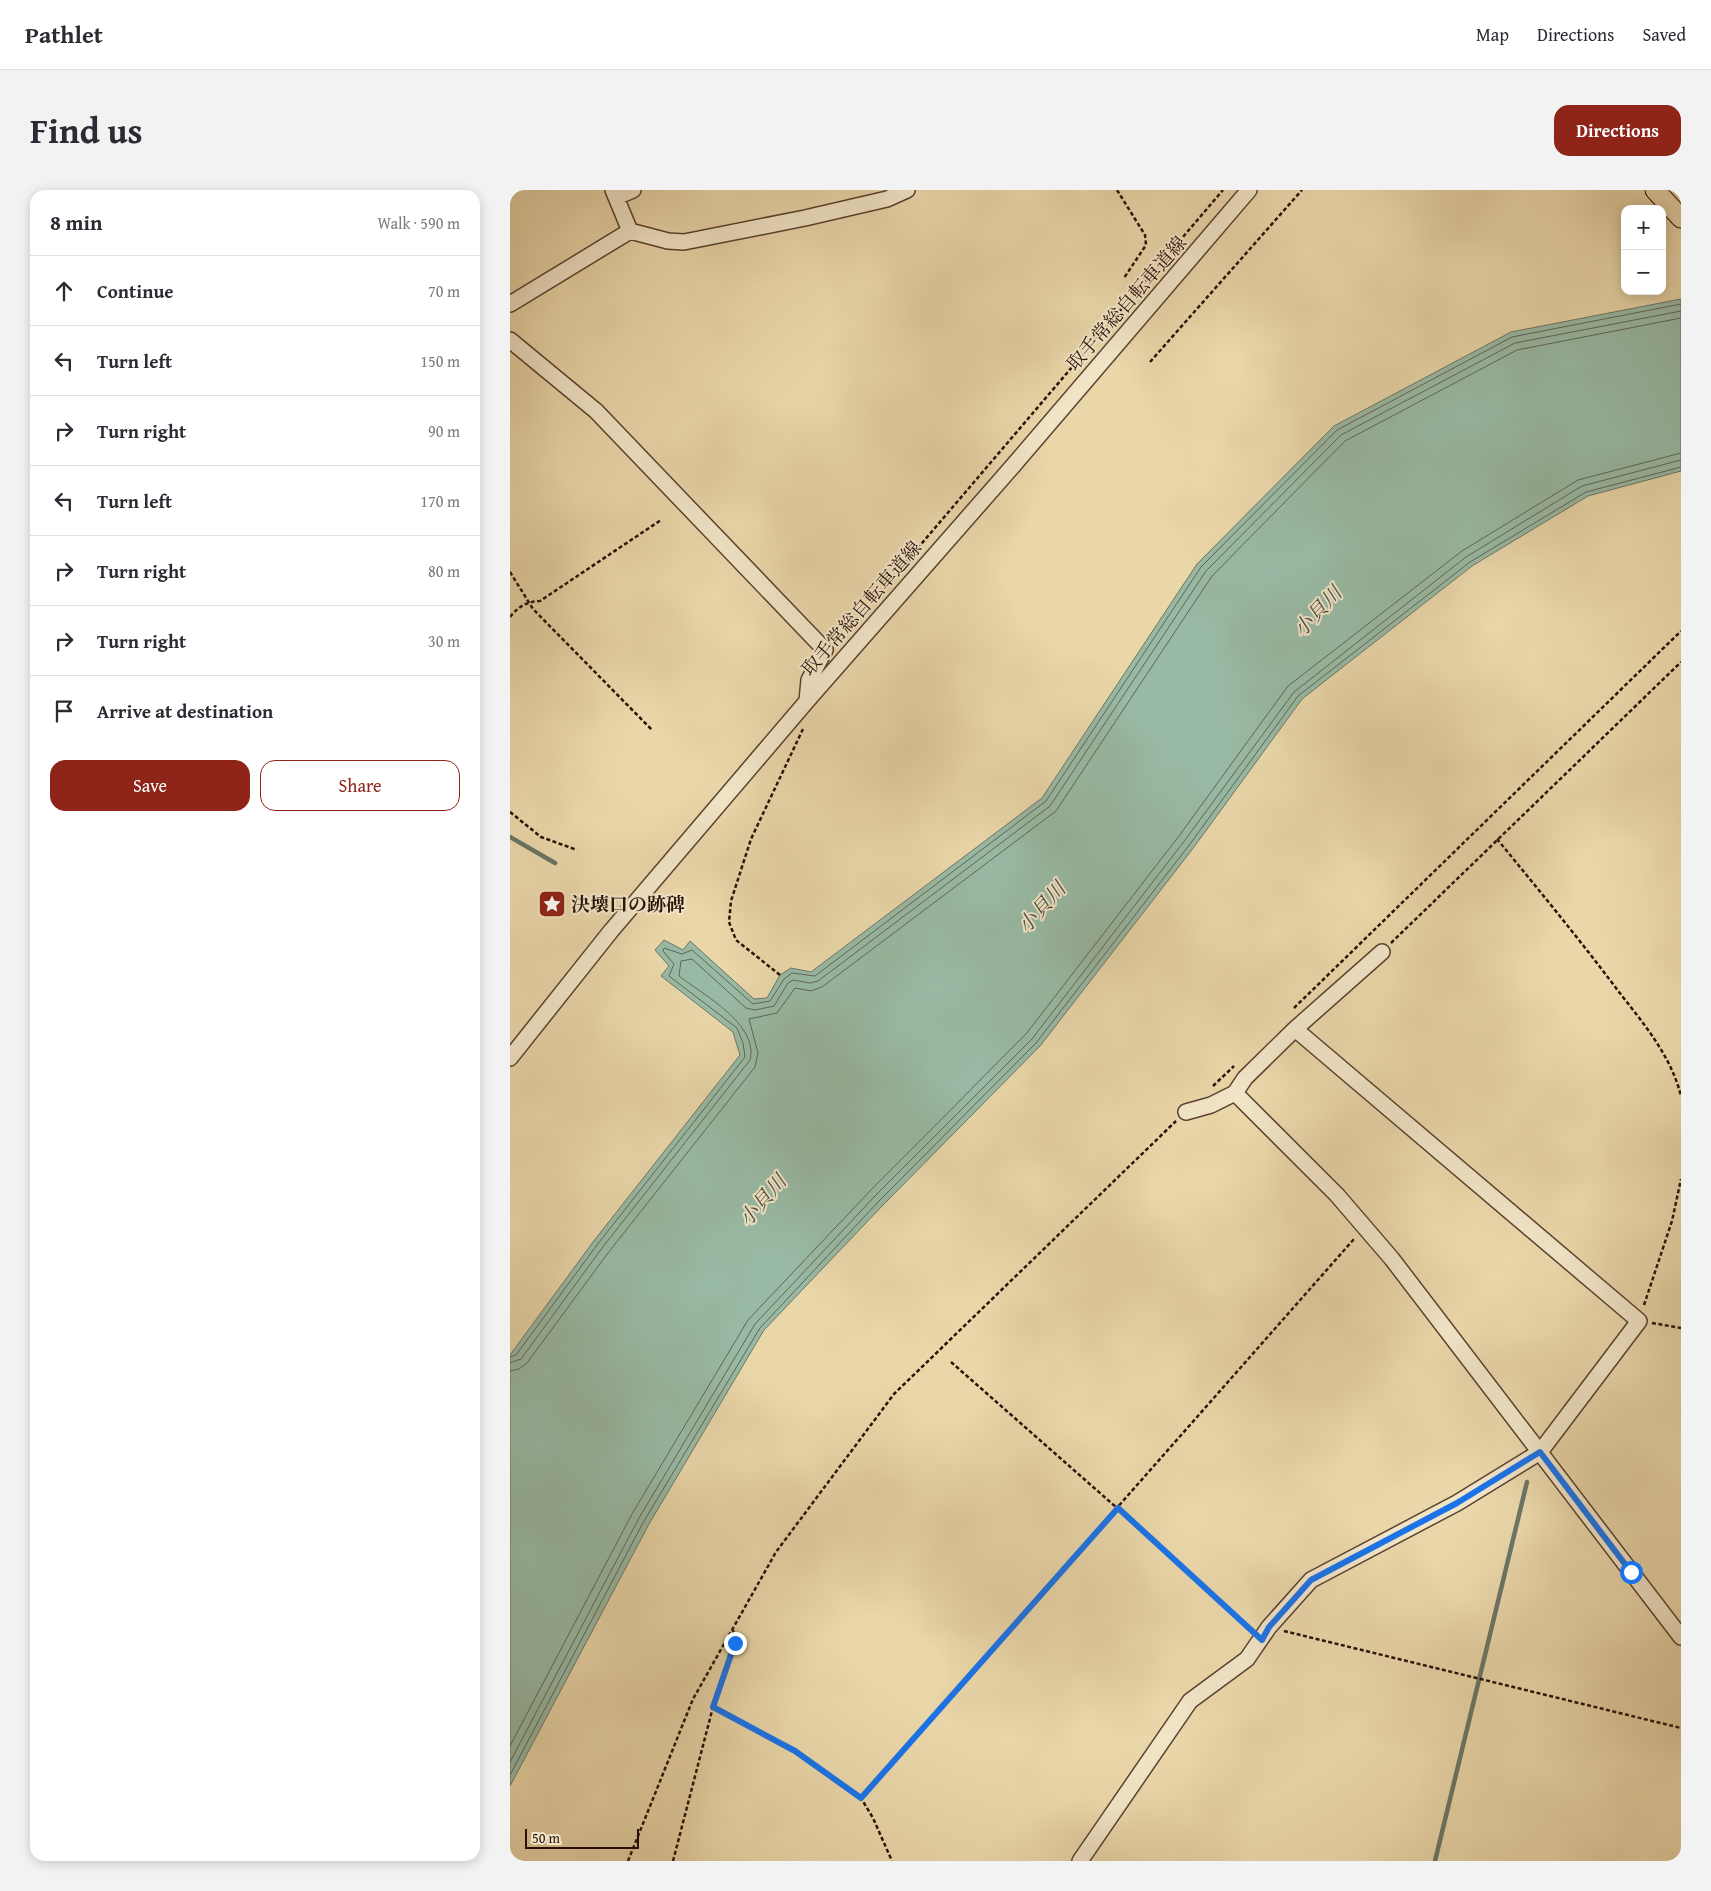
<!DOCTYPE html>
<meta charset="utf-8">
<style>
body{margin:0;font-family:"Gentium Book Plus","Noto Serif JP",serif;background:#f2f2f3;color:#2b2b33}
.controls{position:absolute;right:15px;top:15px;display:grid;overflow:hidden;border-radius:10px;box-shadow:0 2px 12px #0003}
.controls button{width:45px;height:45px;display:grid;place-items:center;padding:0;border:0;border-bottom:1px solid #e1e1e2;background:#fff;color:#2b2b33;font:25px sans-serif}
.scale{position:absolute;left:15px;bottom:12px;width:114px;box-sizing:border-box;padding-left:5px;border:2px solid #291108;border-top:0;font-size:14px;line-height:18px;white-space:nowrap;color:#291108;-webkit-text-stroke:4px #f1e4c7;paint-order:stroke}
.stop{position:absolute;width:15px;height:15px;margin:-11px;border:4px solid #1a73e8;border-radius:50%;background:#fff}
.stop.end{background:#1a73e8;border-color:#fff;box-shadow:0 1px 5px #0008}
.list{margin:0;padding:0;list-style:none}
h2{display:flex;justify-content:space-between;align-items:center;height:65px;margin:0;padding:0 20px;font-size:21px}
h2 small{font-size:16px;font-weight:400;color:#7c7c81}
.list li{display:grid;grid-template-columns:32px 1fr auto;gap:15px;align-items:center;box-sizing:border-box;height:70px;padding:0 20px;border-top:1px solid #e1e1e2}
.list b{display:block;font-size:19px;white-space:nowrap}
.list em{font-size:16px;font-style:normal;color:#7c7c81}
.actions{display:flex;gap:10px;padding:15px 20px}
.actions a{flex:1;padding:11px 0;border:1px solid #8f2418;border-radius:15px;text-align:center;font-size:18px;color:#8f2418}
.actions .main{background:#8f2418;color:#fff}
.icon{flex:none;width:28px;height:28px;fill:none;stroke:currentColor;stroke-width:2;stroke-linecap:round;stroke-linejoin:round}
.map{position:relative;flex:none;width:1171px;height:1671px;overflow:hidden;border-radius:15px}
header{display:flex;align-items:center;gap:30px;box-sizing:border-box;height:70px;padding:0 25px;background:#fff;border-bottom:1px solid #e1e1e2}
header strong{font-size:24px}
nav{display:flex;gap:28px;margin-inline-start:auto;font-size:18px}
.intro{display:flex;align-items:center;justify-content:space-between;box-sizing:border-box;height:120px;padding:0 30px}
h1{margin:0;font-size:35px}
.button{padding:12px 22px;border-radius:15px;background:#8f2418;color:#fff;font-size:18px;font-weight:700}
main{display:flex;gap:30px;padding:0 30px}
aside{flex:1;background:#fff;border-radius:15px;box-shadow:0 2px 12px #0003}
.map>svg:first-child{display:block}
.water{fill:#98b9a4;stroke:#6c7666}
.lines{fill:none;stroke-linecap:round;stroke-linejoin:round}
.shore{stroke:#606556;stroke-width:1}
.stream{stroke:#6c7666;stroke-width:4.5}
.minor-casing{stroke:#594230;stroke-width:18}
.major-casing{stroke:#291108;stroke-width:21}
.path{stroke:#291108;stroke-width:2.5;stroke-dasharray:4 2.5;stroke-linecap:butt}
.minor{stroke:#f1e4c7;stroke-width:15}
.major{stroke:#e9d6a9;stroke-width:19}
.route{stroke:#1a73e8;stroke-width:6}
.labels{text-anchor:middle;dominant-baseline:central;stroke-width:4;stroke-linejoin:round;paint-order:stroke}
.street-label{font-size:19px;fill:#291108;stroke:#f1e4c7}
.poi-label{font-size:19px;font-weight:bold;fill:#291108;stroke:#f1e4c7;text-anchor:start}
.water-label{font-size:20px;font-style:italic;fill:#504c3f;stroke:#f1e4c7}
</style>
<header>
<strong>Pathlet</strong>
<nav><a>Map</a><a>Directions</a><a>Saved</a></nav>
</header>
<div class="intro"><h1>Find us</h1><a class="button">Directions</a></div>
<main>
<aside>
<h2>8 min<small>Walk · 590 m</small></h2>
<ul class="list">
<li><svg class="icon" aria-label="ahead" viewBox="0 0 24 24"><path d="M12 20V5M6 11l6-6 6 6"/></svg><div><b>Continue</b></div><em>70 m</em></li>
<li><svg class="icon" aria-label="left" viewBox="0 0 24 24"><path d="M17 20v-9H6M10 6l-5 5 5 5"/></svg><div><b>Turn left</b></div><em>150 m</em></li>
<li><svg class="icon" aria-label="right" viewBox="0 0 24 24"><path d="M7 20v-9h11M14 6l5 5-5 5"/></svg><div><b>Turn right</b></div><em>90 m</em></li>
<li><svg class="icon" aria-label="left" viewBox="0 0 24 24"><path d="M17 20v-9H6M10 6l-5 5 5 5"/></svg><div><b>Turn left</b></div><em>170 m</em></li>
<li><svg class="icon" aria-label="right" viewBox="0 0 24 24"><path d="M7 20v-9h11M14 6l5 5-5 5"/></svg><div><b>Turn right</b></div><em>80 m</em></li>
<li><svg class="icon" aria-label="right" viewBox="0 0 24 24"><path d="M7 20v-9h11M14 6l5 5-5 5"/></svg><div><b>Turn right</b></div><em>30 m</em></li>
<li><svg class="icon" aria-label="arrive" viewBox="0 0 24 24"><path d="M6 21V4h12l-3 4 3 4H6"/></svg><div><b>Arrive at destination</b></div></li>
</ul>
<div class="actions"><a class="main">Save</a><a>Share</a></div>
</aside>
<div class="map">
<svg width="1171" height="1671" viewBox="0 0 1171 1671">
<rect width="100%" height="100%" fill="#e9d6a9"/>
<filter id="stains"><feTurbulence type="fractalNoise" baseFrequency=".004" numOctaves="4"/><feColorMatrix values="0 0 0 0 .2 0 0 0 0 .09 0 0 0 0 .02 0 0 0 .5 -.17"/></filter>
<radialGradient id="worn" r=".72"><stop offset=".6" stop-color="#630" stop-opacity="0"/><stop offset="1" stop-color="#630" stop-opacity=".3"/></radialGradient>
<!-- water -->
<path class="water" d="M 1171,109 L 1171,281 L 1078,306 L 962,376 L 792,509 L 684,657 L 530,856 L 374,1014 L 254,1140 L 139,1334 L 0,1596 L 0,1165 L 83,1052 L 230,865 L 223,842 L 151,786 L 159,776 L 145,760 L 154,750 L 173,760 L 180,751 L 244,809 L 257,808 L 270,785 L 281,778 L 301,782 L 532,608 L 687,374 L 824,236 L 1001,142 Z"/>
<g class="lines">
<!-- shore -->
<path class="shore" d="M 0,1167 L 6,1165 L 87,1055 L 235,867 L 233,853 L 227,838 L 159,786 L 164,774 L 153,761 L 154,758 L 172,764 L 182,760 L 243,814 L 260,811 L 274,789 L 282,783 L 305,786 L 536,611 L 691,377 L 827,240 L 1002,147 L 1171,114
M 0,1173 L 11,1169 L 92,1058 L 240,870 C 249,834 192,804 169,786 L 171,771 L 182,769 L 236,818 L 245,820 L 264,816 L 278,793 L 283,790 L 300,793 L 308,791 L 540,616 L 696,381 L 831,245 L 1005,153 L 1171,121
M 0,1181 L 9,1179 L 17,1173 L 98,1063 L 245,877 L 248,863 L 239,829 L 267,823 L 285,798 L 301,801 L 312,797 L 546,621 L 702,386 L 835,251 L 1007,160 L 1171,128
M 0,1556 L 122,1324 L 238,1130 L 360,1001 L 516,844 L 669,646 L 778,496 L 952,361 L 1068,290 L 1171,263
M 0,1572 L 129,1328 L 245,1134 L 365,1006 L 522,849 L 675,650 L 784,502 L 956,367 L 1072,296 L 1171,270
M 0,1585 L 134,1331 L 250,1138 L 370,1010 L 526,853 L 680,654 L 788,506 L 960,372 L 1076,302 L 1171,277"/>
<!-- stream -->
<path class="stream" d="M 0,647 L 45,673
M 925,1671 L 1017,1292"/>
<!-- minor casing -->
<g class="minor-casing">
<path id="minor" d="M 103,0 L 120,41
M 106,7 L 123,0
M 0,114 L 120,41 L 158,51 L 174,52 L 295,28 L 377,9 L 397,0
M 0,150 L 86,221 L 315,460 L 299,490 L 297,511
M 0,868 L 101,741 L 297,511 L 502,277 L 739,0
M 725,903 L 827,1005 L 882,1069 L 1171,1447
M 676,922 L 701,915 L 725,903 L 735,888 L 785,839 L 872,762
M 570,1671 L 680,1511 L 737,1469 L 759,1437 L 801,1390 L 947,1313 L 1030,1262 L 1129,1131 L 785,839"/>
</g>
<!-- major casing -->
<g class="major-casing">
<path id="major" d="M 1145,0 L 1171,28"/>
</g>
<!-- path -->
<path class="path" d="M 607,0 L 635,45 L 636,55 L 614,88
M 640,172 L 792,0
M 0,382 L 23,419 L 142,540
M 378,393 L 713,0
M 0,427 C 9,416 16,412 30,411 L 151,330
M 0,622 L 31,647 L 67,660
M 987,649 C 1028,699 1070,750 1109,802 C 1134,834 1161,866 1171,906
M 881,753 L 1171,472
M 270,785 L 226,750 L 219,732 L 221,711 L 241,649 L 293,539
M 784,818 L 1171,441
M 703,896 L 724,876
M 1134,1115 L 1162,1031 L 1171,989
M 1142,1133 L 1171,1138
M 441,1172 L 607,1318 L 740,1439
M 223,1440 L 225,1453 L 203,1517 L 285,1561 L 351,1608 L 363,1628 L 382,1671
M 774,1441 L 1171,1538
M 351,1608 L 844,1049
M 118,1671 L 183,1509 L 266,1362 L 384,1204 L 666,931
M 163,1671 L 203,1517"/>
<!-- minor -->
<use href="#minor" class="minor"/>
<!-- major -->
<use href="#major" class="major"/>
</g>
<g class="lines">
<!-- route -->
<path class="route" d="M 225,1453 L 203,1517 L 285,1561 L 351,1608 L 608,1318 L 752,1450 L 759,1437 L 801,1390 L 947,1313 L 1030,1262 L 1121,1382"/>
</g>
<!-- icons -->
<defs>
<g id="sight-square" transform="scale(1.4375)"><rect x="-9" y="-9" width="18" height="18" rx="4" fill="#8f2418" stroke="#f1e4c7"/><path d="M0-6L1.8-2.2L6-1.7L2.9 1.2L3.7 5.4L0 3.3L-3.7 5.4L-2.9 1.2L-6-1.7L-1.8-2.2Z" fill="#fff"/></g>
</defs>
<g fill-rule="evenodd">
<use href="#sight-square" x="42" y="714"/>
</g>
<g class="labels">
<!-- street labels -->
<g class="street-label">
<text transform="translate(616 113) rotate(-49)">取手常総自転車道線</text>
<text transform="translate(351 418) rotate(-49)">取手常総自転車道線</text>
</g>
<!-- poi labels -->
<g class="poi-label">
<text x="61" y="714">決壊口の跡碑</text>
</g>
<!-- water labels -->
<g class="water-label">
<text transform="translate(807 421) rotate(-47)">小貝川</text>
<text transform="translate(531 717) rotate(-48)">小貝川</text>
<text transform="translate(252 1010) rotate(-49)">小貝川</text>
</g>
</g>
<rect width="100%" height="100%" filter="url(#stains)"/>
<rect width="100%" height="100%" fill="url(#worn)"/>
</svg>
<div class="controls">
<button>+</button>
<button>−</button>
</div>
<div class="scale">50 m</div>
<div class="stop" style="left:1121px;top:1382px"></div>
<div class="stop end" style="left:225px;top:1453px"></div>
</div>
</main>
